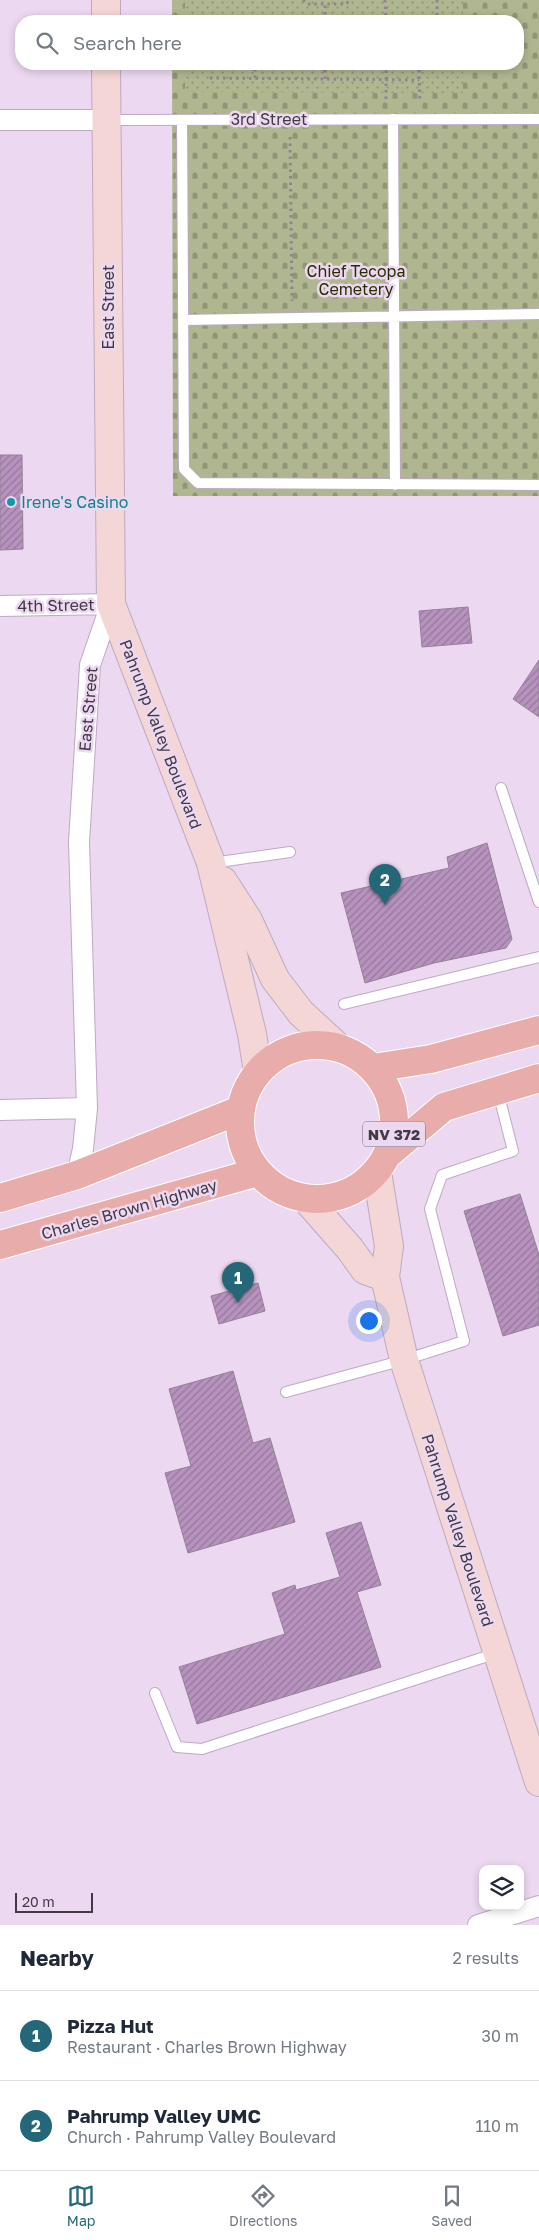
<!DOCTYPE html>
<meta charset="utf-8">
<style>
body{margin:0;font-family:"Golos Text",sans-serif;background:#f2f2f3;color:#1f2937}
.controls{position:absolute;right:15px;bottom:15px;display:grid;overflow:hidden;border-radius:10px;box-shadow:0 2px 8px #0003}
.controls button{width:45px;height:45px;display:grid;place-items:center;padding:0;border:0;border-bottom:1px solid #e0e1e3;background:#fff;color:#1f2937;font:25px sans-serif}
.scale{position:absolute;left:15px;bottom:12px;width:78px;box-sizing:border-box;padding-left:5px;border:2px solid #413943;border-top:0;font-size:14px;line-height:18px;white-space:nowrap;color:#413943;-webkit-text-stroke:4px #ecd8f0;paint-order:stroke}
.you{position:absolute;left:368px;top:1320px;width:18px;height:18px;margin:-12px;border:4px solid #fff;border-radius:50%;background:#1a73e8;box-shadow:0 0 0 8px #1a73e833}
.badge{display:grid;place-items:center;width:32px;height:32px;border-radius:50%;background:#236778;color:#fff;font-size:16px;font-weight:700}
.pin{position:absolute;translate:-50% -41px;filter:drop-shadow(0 1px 2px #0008)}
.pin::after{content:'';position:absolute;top:26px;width:18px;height:15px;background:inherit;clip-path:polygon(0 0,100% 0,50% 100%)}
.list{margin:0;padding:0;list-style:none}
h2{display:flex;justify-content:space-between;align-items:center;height:65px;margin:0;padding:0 20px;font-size:21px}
h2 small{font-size:16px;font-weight:400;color:#747a83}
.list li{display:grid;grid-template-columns:32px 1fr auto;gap:15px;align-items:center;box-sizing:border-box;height:90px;padding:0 20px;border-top:1px solid #e0e1e3}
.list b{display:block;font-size:19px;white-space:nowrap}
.list p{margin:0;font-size:16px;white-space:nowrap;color:#747a83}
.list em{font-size:16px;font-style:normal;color:#747a83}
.icon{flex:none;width:28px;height:28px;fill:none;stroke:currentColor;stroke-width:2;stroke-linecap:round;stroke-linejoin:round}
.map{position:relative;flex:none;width:539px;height:1925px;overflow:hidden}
.search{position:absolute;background:#fff;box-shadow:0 2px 8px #0003;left:15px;right:15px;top:15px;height:55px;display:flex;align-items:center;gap:12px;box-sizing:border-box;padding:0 18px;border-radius:20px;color:#747a83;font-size:19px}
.sheet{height:245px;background:#fff}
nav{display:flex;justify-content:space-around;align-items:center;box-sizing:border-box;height:70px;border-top:1px solid #e0e1e3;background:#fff;font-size:14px;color:#747a83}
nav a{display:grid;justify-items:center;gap:2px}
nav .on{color:#236778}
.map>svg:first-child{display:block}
.cemetery{fill:url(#cemetery-stones)}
.park{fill:url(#park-dots)}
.building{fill:url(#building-hatch);stroke:#948197}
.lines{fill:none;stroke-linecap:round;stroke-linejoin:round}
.lane-casing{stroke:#bdaac1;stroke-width:12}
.street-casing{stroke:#bdaac1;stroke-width:22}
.secondary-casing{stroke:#bdaac1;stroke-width:30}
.primary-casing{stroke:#fff;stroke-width:30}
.path{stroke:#908393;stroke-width:3;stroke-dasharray:2.5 4;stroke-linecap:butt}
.lane{stroke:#fff;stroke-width:10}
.street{stroke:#fff;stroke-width:20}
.secondary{stroke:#f3d6d5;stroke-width:28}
.primary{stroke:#e8adaa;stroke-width:28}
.culture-dot{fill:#0f9aa8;stroke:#ecd8f0;stroke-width:2}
.labels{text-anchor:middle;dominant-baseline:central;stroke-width:5;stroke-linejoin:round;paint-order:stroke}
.shield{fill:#ecd8f0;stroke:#746977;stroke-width:1}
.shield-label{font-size:15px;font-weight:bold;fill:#413943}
.street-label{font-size:16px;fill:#413943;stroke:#ecd8f0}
.park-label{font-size:16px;fill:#292d01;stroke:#ecd8f0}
.culture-label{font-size:16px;fill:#0d838f;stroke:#ecd8f0;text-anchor:start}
</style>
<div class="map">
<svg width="539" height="1925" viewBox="0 0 539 1925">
<defs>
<pattern id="cemetery-stones" width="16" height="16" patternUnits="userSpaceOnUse" patternTransform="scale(1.25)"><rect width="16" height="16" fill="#b0b690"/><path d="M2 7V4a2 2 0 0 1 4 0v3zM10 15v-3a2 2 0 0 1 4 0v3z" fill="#919577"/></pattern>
<pattern id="park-dots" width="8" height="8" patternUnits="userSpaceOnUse" patternTransform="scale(1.25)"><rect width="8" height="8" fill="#b0b690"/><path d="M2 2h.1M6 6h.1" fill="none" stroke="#919577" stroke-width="1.8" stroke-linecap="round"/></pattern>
<pattern id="building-hatch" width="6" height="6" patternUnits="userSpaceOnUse" patternTransform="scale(1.25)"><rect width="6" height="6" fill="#b792be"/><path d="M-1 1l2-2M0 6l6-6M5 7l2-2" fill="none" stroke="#96789c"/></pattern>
</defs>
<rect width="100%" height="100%" fill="#ecd8f0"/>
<!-- cemetery -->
<path class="cemetery" d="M 172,0 L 539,0 L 539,496 L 173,496 L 172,64 L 518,64 L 518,21 L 172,21 Z"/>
<!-- park -->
<path class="park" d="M 185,0 L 463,0 L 463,21 L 185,21 Z
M 185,64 L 463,64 L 463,93 L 185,92 Z"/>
<!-- building -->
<path class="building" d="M 0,455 L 22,455 L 23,549 L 0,550 Z
M 468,607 L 472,643 L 422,647 L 419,611 Z
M 539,660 L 539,717 L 513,699 Z
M 487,843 L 512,939 L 506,948 L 434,963 L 365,983 L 341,893 L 449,868 L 447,857 Z
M 520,1194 L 539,1255 L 539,1325 L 503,1336 L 464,1211 Z
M 258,1283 L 265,1311 L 219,1324 L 211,1296 Z
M 233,1371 L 253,1443 L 270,1438 L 295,1522 L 188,1553 L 165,1473 L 191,1466 L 169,1389 Z
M 361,1522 L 381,1585 L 357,1592 L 381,1667 L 197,1724 L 179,1667 L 285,1634 L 272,1593 L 295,1585 L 296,1590 L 340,1577 L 326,1533 Z"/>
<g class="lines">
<!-- lane casing -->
<g class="lane-casing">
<path id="lane" d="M 393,119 L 395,485
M 108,120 L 539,119
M 182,120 L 184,469 L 198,483 L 539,485
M 183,320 L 539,314
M 501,788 L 539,902
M 212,863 L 290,852
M 344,1004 L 539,957
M 286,1392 L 404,1360 L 464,1341 L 430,1209 L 442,1175 L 513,1151 L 498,1092
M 155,1693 L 177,1747 L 202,1749 L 497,1653"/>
</g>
<!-- street casing -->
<g class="street-casing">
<path id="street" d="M 0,120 L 107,120
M 0,606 L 111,604 L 90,665 L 79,842 L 87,1108 L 83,1149 L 77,1175
M 0,1110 L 87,1108
M 478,1925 L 539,1906"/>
</g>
<!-- secondary casing -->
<g class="secondary-casing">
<path id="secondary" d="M 106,0 L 106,21
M 106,64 L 111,604 L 211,863 L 252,1034 L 258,1072
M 223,881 L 248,920 L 275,979 L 301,1013 L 338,1047
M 377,1172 L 389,1246 L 385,1277 L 404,1360 L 539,1782
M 306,1199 L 350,1249 L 365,1270 L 385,1277"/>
</g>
<!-- primary casing -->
<g class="primary-casing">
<path id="primary" d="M240 1122a77 77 0 1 1 154 0a77 77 0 1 1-154 0Z
M 373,1068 L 431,1059 L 539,1030
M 388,1154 L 444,1107 L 539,1078
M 0,1198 L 77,1175 L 240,1110
M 0,1245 L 258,1172"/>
</g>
<!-- path -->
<path class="path" d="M 303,0 L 307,4 L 346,4 L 350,0
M 385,0 L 386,21
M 437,0 L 437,21
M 325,21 L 325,4
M 386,64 L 386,101
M 419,70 L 420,102
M 210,78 L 419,80
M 255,78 L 255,64
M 325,79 L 325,64
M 290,137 L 292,301"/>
<!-- lane -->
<use href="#lane" class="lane"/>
<!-- street -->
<use href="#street" class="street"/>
<!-- secondary -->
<use href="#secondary" class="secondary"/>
<!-- primary -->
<use href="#primary" class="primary"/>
</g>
<!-- markers -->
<circle class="culture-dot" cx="11" cy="502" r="5"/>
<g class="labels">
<!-- shield labels -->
<rect class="shield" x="363" y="1121.5" width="62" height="25" rx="4"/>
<g class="shield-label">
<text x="394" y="1134">NV 372</text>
</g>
<!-- street labels -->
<g class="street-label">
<text x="269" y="119">3rd Street</text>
<text transform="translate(108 307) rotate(-90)">East Street</text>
<text transform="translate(56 605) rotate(-1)">4th Street</text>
<text transform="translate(88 709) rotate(-85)">East Street</text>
<text transform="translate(161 734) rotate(69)">Pahrump Valley Boulevard</text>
<text transform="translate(129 1209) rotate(-16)">Charles Brown Highway</text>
<text transform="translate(458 1530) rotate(72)">Pahrump Valley Boulevard</text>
</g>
<!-- park labels -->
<g class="park-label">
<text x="356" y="271">Chief Tecopa<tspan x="356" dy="18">Cemetery</tspan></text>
</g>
<!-- culture labels -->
<g class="culture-label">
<text x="21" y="502">Irene's Casino</text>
</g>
</g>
</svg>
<div class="controls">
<button><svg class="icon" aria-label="layers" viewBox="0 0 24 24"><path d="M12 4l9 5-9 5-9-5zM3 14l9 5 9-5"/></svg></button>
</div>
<div class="scale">20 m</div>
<div class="you"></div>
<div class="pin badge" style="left:238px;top:1303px">1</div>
<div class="pin badge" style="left:385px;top:905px">2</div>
<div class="search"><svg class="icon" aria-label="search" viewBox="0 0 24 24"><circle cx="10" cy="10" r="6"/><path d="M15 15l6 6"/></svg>Search here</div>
</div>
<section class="sheet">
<h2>Nearby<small>2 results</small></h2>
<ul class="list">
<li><span class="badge">1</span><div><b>Pizza Hut</b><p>Restaurant · Charles Brown Highway</p></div><em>30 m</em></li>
<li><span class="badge">2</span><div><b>Pahrump Valley UMC</b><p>Church · Pahrump Valley Boulevard</p></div><em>110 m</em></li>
</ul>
</section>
<nav>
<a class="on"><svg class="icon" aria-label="map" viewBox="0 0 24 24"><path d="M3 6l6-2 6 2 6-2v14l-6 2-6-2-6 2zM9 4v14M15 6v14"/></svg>Map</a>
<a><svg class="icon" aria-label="directions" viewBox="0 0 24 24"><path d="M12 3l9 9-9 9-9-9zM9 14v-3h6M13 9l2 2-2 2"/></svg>Directions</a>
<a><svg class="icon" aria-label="saved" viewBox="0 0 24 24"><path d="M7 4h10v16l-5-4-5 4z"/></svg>Saved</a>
</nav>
